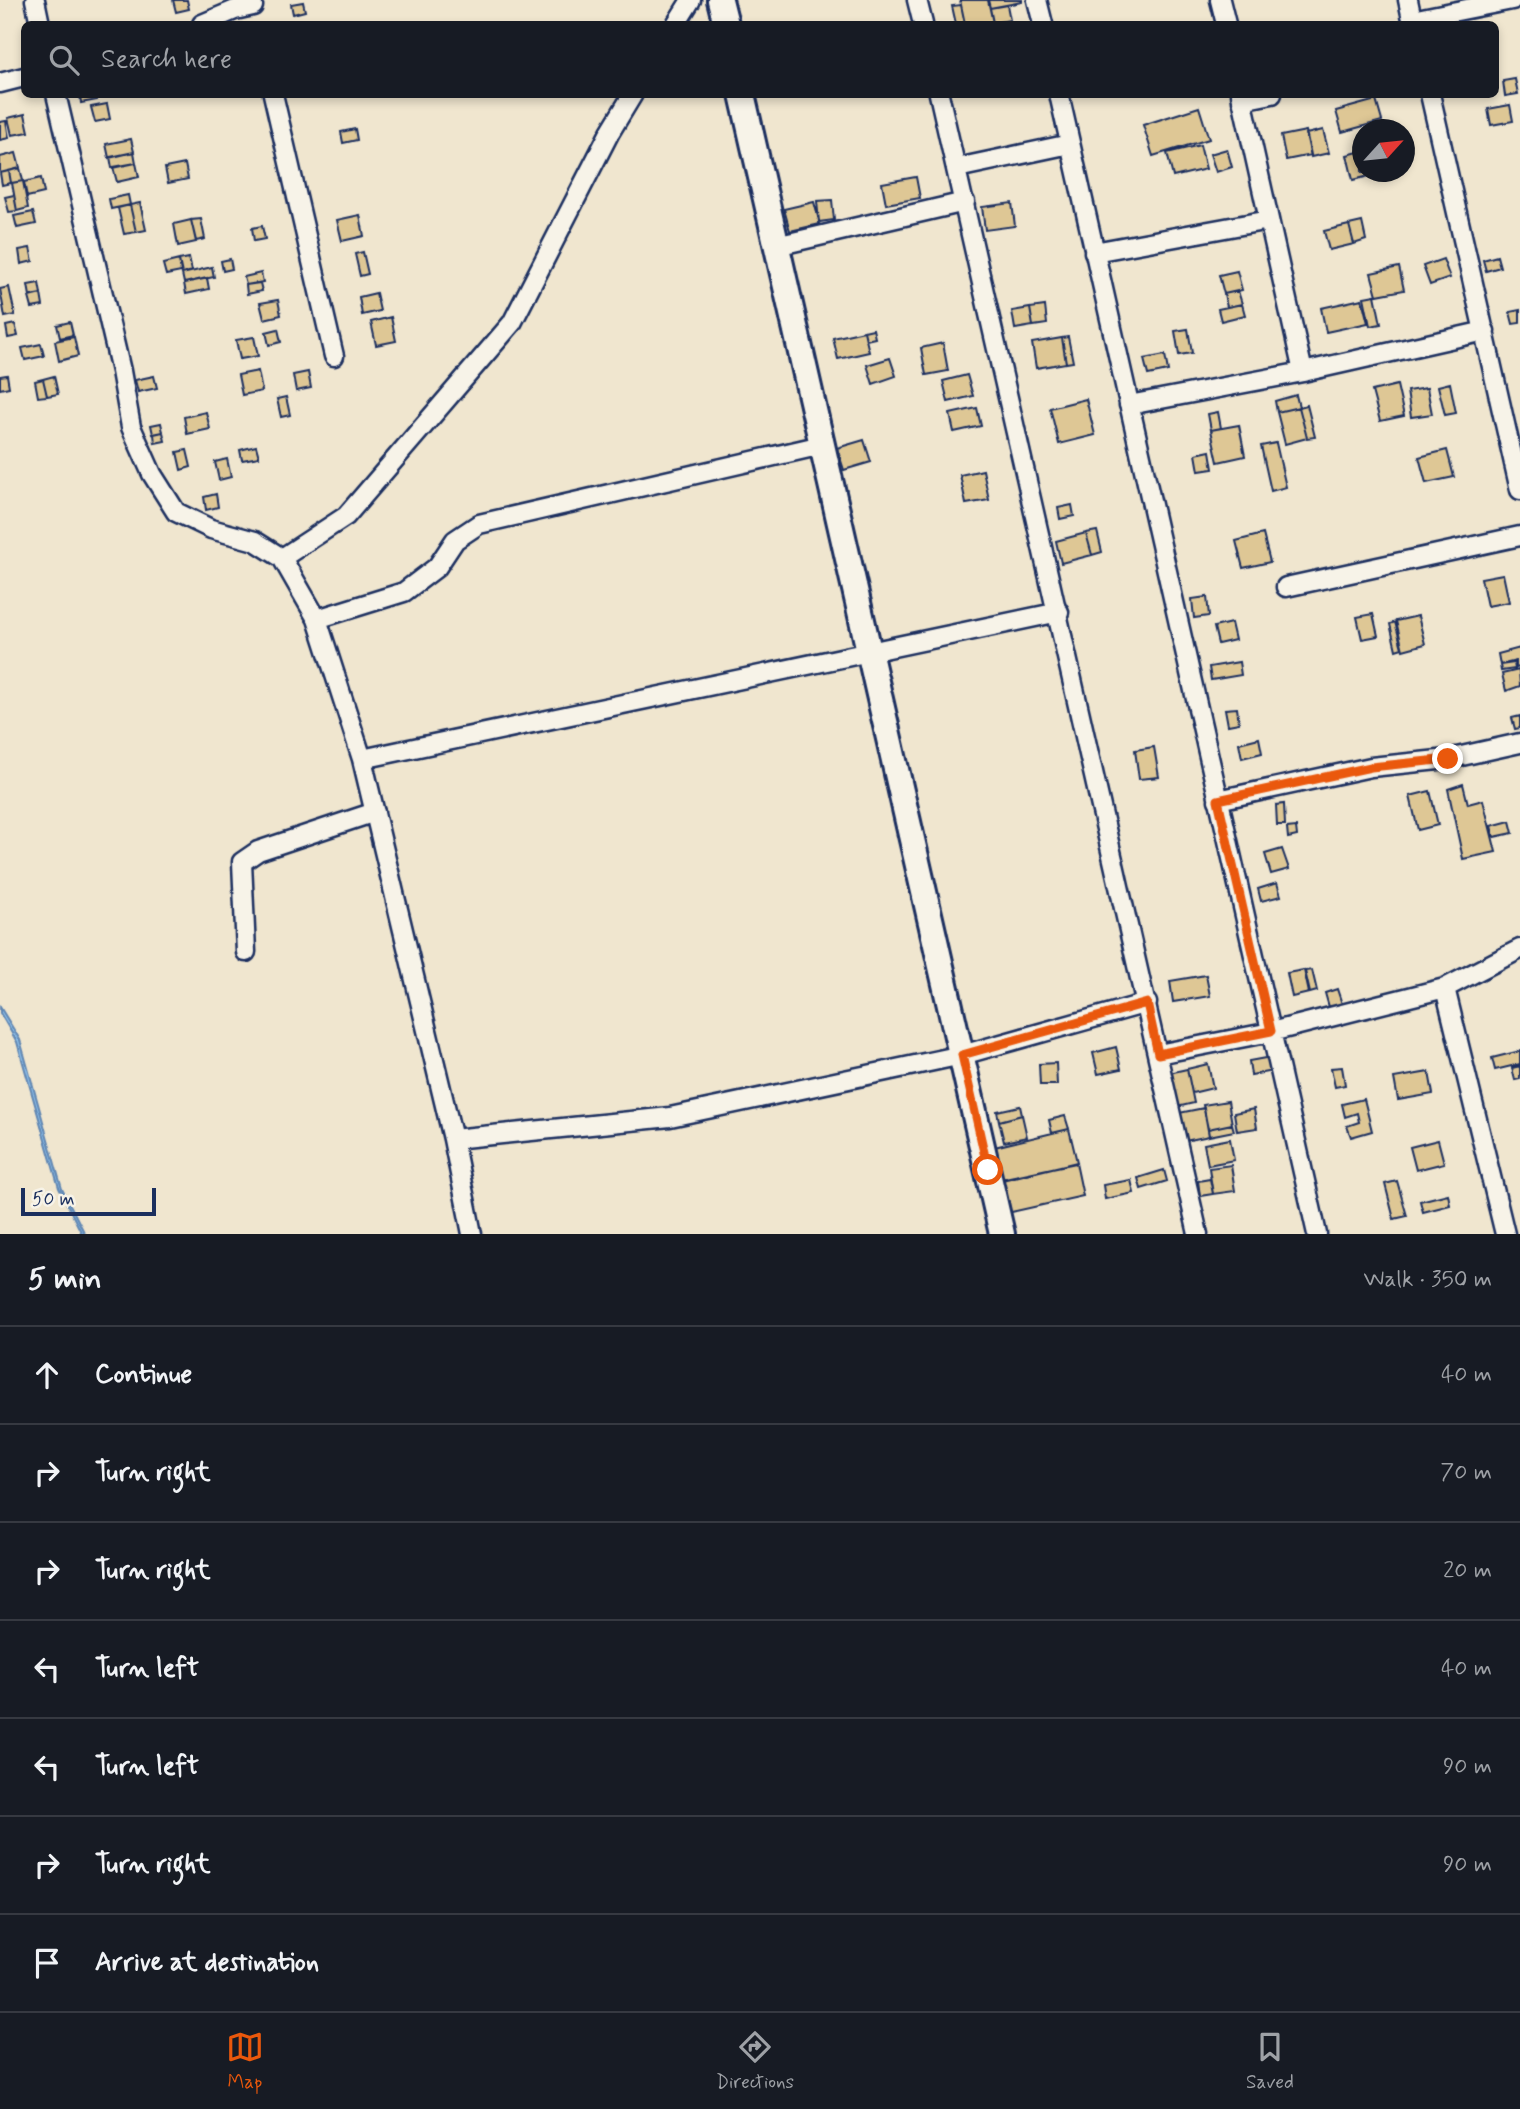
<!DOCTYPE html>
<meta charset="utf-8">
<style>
body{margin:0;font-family:Mynerve,sans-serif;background:#20242c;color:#f1f3f6}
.compass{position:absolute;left:1352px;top:119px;width:63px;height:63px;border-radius:50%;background:#171b24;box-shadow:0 4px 10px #0003;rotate:63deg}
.scale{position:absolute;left:21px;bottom:18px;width:135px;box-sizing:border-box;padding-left:7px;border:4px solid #1b2f5e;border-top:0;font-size:19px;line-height:24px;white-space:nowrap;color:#1b2f5e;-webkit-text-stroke:5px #f7f3e8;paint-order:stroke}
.stop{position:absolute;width:21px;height:21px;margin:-16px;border:5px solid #ea580c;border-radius:50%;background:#fff}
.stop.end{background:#ea580c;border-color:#fff;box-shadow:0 2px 7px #0008}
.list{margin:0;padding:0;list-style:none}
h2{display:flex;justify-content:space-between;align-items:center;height:91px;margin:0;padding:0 28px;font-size:30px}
h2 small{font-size:23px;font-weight:400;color:#9ea1a6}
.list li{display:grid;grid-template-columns:46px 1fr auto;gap:21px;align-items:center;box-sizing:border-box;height:98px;padding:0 28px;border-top:2px solid #363941}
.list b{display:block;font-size:26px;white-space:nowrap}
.list em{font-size:23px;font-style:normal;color:#9ea1a6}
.icon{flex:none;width:38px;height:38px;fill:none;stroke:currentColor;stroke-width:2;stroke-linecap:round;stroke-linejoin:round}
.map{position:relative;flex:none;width:1520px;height:1234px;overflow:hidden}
.search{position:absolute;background:#171b24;box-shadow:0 4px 10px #0003;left:21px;right:21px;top:21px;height:77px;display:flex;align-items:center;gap:18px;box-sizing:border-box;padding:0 24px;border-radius:10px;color:#9ea1a6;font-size:26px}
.sheet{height:777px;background:#171b24}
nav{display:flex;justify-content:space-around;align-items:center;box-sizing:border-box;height:98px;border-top:2px solid #363941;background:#171b24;font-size:19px;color:#9ea1a6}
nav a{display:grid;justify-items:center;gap:4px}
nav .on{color:#ea580c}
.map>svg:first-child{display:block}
.water{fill:#8ec0ea;stroke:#6086b2;stroke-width:2}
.building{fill:#dec795;stroke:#1b2f5e;stroke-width:2}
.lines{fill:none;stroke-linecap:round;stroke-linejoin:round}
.street-casing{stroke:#1b2f5e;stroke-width:23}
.secondary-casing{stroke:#1b2f5e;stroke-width:30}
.street{stroke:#f7f3e8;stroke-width:18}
.secondary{stroke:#f7f3e8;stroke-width:24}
.route{stroke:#ea580c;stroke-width:9}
</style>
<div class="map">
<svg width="1520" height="1234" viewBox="0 0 1520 1234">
<rect width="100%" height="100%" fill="#f0e6cf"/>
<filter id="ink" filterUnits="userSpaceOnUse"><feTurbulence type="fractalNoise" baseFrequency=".0143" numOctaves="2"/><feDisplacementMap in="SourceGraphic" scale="14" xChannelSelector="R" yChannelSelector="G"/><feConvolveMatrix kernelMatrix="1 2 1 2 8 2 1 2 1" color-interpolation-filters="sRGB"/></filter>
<g filter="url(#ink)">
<!-- water -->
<path class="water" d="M 0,1007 L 20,1040 L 62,1189 L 85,1234 L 82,1234 L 59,1188 L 17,1042 L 0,1013 Z"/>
<!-- building -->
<path class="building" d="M 173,0 L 187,0 L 189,9 L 176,12 Z
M 960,0 L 988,0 L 993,23 L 965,24 Z
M 988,0 L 1022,0 L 1022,2 L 990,8 Z
M 303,2 L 305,11 L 293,14 L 291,4 Z
M 961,5 L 965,24 L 956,24 L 952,6 Z
M 1007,5 L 1010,20 L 993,23 L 990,8 Z
M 1515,79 L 1518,94 L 1505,96 L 1503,81 Z
M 80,94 L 96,94 L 97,100 L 81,103 Z
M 1376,100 L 1382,121 L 1342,132 L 1336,111 Z
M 107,104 L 110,119 L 95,122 L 91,107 Z
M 1510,105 L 1513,121 L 1491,125 L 1488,109 Z
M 1199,107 L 1209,139 L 1153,156 L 1143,125 Z
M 25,114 L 29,132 L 12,135 L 8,118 Z
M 6,121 L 9,138 L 0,140 L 0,122 Z
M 355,129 L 357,140 L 343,143 L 341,132 Z
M 1323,130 L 1329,153 L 1311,157 L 1306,134 Z
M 1306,131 L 1311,155 L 1286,160 L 1281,136 Z
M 131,139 L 134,152 L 109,158 L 106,144 Z
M 1200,145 L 1206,169 L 1173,177 L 1167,153 Z
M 1227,149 L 1232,167 L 1216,172 L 1210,154 Z
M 1362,151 L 1362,172 L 1386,172 L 1353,180 L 1347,155 Z
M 134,152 L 136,163 L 112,168 L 110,157 Z
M 16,153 L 20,168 L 0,173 L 0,157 Z
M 136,163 L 139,177 L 117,182 L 113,167 Z
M 185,164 L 188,179 L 168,183 L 165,168 Z
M 20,168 L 23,181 L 11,183 L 9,171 Z
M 9,171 L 11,183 L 2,185 L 0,173 Z
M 916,177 L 920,198 L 886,204 L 882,183 Z
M 41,178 L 44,193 L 27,197 L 24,182 Z
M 23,181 L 28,208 L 17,211 L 12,183 Z
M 14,195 L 17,211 L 9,212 L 5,197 Z
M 128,195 L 130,205 L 111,209 L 109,199 Z
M 832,200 L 834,220 L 819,222 L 817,201 Z
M 814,202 L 820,224 L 790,231 L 784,209 Z
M 140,203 L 146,230 L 136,232 L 130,205 Z
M 1012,203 L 1015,226 L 985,230 L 982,207 Z
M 130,205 L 136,232 L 124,234 L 118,208 Z
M 33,212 L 36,224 L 17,228 L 14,216 Z
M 360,215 L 364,236 L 342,241 L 337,220 Z
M 201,219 L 205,239 L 196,241 L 191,220 Z
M 191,220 L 196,242 L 178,246 L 174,224 Z
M 1362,222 L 1366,240 L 1354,244 L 1349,225 Z
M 1349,225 L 1354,244 L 1329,250 L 1324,231 Z
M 262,226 L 265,239 L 254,241 L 252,228 Z
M 30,248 L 33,261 L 21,264 L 19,250 Z
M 363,252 L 368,274 L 360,276 L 355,254 Z
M 1497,256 L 1500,267 L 1486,271 L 1483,260 Z
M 189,258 L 192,271 L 182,274 L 179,260 Z
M 230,259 L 232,269 L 223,271 L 221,261 Z
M 1443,259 L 1450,278 L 1430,285 L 1423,266 Z
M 179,260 L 181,272 L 166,275 L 163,264 Z
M 212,267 L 214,277 L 184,283 L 182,274 Z
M 1399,267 L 1404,290 L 1377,295 L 1371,273 Z
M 1237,271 L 1242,290 L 1224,294 L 1219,275 Z
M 261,273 L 263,282 L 246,285 L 244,277 Z
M 207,278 L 209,289 L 186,294 L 184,283 Z
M 39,283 L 41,294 L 30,296 L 28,285 Z
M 260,283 L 262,291 L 247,294 L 246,285 Z
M 9,287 L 15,315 L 5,317 L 0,289 Z
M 1238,291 L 1242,304 L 1227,307 L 1224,294 Z
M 376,293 L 380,311 L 362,315 L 359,297 Z
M 41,294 L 43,306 L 32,308 L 29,297 Z
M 1375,295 L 1381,324 L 1370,326 L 1364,297 Z
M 1362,299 L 1368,323 L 1326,332 L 1321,308 Z
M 278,300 L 281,315 L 264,319 L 260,303 Z
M 1242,304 L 1245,315 L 1221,321 L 1218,309 Z
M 1045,306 L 1047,324 L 1033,326 L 1030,308 Z
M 1030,308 L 1033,326 L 1015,329 L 1012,311 Z
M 1520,310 L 1520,323 L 1513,324 L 1510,312 Z
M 391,317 L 396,341 L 376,345 L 371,322 Z
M 70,322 L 73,335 L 60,338 L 57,325 Z
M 15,324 L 18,336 L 8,338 L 6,326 Z
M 278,329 L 281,342 L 269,345 L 266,332 Z
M 873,329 L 875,338 L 866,340 L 864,331 Z
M 1188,329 L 1192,353 L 1179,355 L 1175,331 Z
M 864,331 L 869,352 L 838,359 L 833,338 Z
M 74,337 L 78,356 L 59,361 L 55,341 Z
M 254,337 L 258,356 L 240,359 L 236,340 Z
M 1068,337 L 1073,362 L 1066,363 L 1062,338 Z
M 1062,338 L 1066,363 L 1036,368 L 1032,343 Z
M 943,343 L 948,371 L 926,375 L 921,348 Z
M 41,344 L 44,356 L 25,360 L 22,348 Z
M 1165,355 L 1168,371 L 1148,375 L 1144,359 Z
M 890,358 L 896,376 L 873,384 L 867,365 Z
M 258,371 L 262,391 L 242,395 L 238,375 Z
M 308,372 L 311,388 L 296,391 L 293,375 Z
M 7,375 L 9,387 L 0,389 L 0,376 Z
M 967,375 L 973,396 L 948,402 L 943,381 Z
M 54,376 L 58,394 L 47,396 L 43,379 Z
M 154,376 L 157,388 L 138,392 L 135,380 Z
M 43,379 L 47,396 L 38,397 L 35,381 Z
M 1450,383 L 1456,413 L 1445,415 L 1438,386 Z
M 1397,385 L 1404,416 L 1380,421 L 1372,391 Z
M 1427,388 L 1432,414 L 1411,417 L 1407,391 Z
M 1296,395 L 1299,407 L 1277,412 L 1275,401 Z
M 286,397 L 290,415 L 281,417 L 277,399 Z
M 1086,399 L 1095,435 L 1059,444 L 1050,408 Z
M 1307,405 L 1315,437 L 1307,438 L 1299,407 Z
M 1299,407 L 1307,438 L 1285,444 L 1277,412 Z
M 977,408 L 981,426 L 954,432 L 950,414 Z
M 206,412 L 210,429 L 187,434 L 184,417 Z
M 1218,412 L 1221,428 L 1211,430 L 1208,414 Z
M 161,423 L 163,432 L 153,434 L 151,425 Z
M 1239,425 L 1245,456 L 1218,462 L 1211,430 Z
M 163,432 L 165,441 L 155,443 L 154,434 Z
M 864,440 L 871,462 L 844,470 L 837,448 Z
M 1276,443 L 1286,487 L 1271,491 L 1261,446 Z
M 256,446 L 259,457 L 242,460 L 240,450 Z
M 187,450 L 191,467 L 181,470 L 177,452 Z
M 1447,450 L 1454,477 L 1426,483 L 1419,457 Z
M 1210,451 L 1213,469 L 1199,471 L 1196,454 Z
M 227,459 L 231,477 L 219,480 L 215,462 Z
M 983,470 L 989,500 L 966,504 L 960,475 Z
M 216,494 L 218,507 L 206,510 L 204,497 Z
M 1072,505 L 1074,516 L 1060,519 L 1058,508 Z
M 1097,531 L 1102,552 L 1092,555 L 1086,533 Z
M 1086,533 L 1092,555 L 1061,563 L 1056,541 Z
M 1263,534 L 1270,562 L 1243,568 L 1236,541 Z
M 1503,574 L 1509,602 L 1487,606 L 1481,578 Z
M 1207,597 L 1209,616 L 1194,618 L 1192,599 Z
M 1373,614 L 1378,636 L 1362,639 L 1357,617 Z
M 1418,616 L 1425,644 L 1403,650 L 1396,621 Z
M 1395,622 L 1402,648 L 1396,650 L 1390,624 Z
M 1231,623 L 1235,640 L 1218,644 L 1214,627 Z
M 1520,648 L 1520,667 L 1516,668 L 1516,661 L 1500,665 L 1498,654 Z
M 1239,662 L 1241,675 L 1211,680 L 1209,667 Z
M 1514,663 L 1515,669 L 1501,671 L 1500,665 Z
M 1519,670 L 1520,686 L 1506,691 L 1502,674 Z
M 1237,708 L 1239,723 L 1228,725 L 1225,709 Z
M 1520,716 L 1520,728 L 1515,729 L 1512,718 Z
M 1259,738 L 1262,753 L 1242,758 L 1239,743 Z
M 1154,747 L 1159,777 L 1139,779 L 1135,750 Z
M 1463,784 L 1468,804 L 1483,800 L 1496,852 L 1463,859 L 1448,789 Z
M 1430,791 L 1438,825 L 1418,830 L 1410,796 Z
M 1284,804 L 1285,825 L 1277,825 L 1276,805 Z
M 1510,821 L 1513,833 L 1494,837 L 1491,826 Z
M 1296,827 L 1297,836 L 1288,838 L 1287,828 Z
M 1282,849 L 1289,869 L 1271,874 L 1265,854 Z
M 1277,883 L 1281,896 L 1261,901 L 1258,889 Z
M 1304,970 L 1309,993 L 1292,997 L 1287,973 Z
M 1312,970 L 1317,991 L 1310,993 L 1305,971 Z
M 1206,975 L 1210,996 L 1173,1002 L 1170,981 Z
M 1337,989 L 1342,1004 L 1329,1007 L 1325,993 Z
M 1116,1047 L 1121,1069 L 1098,1074 L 1093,1053 Z
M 1520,1051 L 1520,1064 L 1495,1070 L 1492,1058 Z
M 1271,1057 L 1273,1071 L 1251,1075 L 1249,1061 Z
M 1056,1063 L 1057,1085 L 1040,1085 L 1039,1064 Z
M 1208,1064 L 1213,1088 L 1192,1093 L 1187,1069 Z
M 1520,1066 L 1520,1079 L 1515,1080 L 1512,1068 Z
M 1342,1067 L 1345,1085 L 1335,1087 L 1331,1068 Z
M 1187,1069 L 1194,1103 L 1177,1107 L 1169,1073 Z
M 1429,1072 L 1433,1094 L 1398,1100 L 1394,1078 Z
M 1364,1099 L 1372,1131 L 1351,1137 L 1347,1126 L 1359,1122 L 1357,1113 L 1345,1117 L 1342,1104 Z
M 1228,1101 L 1232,1124 L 1208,1129 L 1203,1105 Z
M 1020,1106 L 1022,1115 L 999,1121 L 997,1111 Z
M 1204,1108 L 1209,1136 L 1185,1141 L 1179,1113 Z
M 1254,1109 L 1257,1128 L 1237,1131 L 1234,1113 Z
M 1022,1115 L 1027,1137 L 1004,1142 L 999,1121 Z
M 1065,1116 L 1069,1129 L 1052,1133 L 1049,1120 Z
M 1232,1124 L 1234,1131 L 1209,1136 L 1208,1129 Z
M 1069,1129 L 1077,1162 L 994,1182 L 986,1149 Z
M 1230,1139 L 1234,1160 L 1208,1165 L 1204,1144 Z
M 1438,1140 L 1444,1163 L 1416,1170 L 1410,1147 Z
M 1076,1163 L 1083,1196 L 1007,1213 L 1000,1179 Z
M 1231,1165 L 1235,1191 L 1213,1194 L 1209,1168 Z
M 1164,1170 L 1167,1181 L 1141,1189 L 1138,1178 Z
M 1210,1179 L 1213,1194 L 1200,1196 L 1198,1181 Z
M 1131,1180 L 1134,1193 L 1105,1199 L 1103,1185 Z
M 1397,1181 L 1407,1216 L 1394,1219 L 1385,1184 Z
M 1448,1194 L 1450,1205 L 1423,1212 L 1420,1201 Z"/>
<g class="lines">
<!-- street casing -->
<g class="street-casing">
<path id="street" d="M 35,0 L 40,24
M 917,0 L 923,24
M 1037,0 L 1043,24
M 1220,0 L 1226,24
M 1408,0 L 1413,24
M 1412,20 L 1512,0
M 202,24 L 235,10 L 253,6
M 676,24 L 691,0
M 0,83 L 24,77
M 56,94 L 121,371 L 131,427 L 152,474 L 176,512 L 211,529 L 255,541 L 282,558 L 317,619 L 362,759 L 453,1139 L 472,1234
M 273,94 L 334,356
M 939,94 L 1198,1234
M 1059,94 L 1317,1234
M 1241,94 L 1303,372
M 1430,94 L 1520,490
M 1242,100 L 1272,94
M 957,168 L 1070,144
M 776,246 L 965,202
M 1094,252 L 1269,220
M 1129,405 L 1303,372 L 1485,331
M 282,558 L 346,516 L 512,323 L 610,132 L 633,94
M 1286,587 L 1520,536
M 317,619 L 404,592 L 437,567 L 455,540 L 479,524 L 822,445
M 362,759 L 1059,612
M 1218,800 L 1371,767 L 1448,759 L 1520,743
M 246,952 L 242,862 L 258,851 L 375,812
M 1445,988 L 1520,949
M 1158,1054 L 1271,1032 L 1445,988 L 1505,1234
M 453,1139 L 670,1117 L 962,1055 L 1147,1003"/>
</g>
<!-- secondary casing -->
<g class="secondary-casing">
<path id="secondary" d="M 720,0 L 726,24
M 742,94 L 1002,1234"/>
</g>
<!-- street -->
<use href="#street" class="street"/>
<!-- secondary -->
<use href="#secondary" class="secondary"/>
</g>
</g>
<g class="lines" filter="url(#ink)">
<!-- route -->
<path class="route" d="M 988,1170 L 962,1055 L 1147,1003 L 1158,1054 L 1271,1031 L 1218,800 L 1371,767 L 1448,759"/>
</g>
</svg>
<svg class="compass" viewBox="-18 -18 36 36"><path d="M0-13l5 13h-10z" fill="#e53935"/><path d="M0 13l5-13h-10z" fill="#9ea1a6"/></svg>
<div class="scale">50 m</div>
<div class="stop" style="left:988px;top:1170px"></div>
<div class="stop end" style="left:1448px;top:759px"></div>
<div class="search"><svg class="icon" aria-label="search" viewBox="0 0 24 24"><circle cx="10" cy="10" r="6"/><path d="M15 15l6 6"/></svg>Search here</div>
</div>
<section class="sheet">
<h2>5 min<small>Walk · 350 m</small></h2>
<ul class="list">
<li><svg class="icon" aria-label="ahead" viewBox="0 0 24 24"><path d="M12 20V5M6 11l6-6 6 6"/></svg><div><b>Continue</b></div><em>40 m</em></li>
<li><svg class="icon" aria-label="right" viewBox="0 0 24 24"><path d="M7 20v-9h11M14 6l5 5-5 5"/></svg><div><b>Turn right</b></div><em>70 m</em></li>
<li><svg class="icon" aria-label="right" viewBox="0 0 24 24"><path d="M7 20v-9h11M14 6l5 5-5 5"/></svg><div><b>Turn right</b></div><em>20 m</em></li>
<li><svg class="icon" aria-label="left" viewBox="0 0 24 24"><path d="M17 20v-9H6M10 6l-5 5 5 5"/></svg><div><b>Turn left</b></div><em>40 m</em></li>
<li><svg class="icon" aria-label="left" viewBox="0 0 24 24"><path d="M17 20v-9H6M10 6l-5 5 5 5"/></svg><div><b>Turn left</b></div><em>90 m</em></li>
<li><svg class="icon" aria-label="right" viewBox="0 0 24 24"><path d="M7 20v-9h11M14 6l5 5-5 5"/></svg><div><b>Turn right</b></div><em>90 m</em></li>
<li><svg class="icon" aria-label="arrive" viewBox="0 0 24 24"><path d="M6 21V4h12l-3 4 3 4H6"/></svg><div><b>Arrive at destination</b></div></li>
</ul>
</section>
<nav>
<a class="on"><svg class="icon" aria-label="map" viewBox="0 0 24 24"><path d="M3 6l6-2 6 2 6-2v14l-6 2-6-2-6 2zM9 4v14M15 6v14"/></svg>Map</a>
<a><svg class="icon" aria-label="directions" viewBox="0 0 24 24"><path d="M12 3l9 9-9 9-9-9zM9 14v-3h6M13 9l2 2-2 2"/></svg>Directions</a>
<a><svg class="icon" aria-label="saved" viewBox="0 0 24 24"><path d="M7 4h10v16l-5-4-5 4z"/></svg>Saved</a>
</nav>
